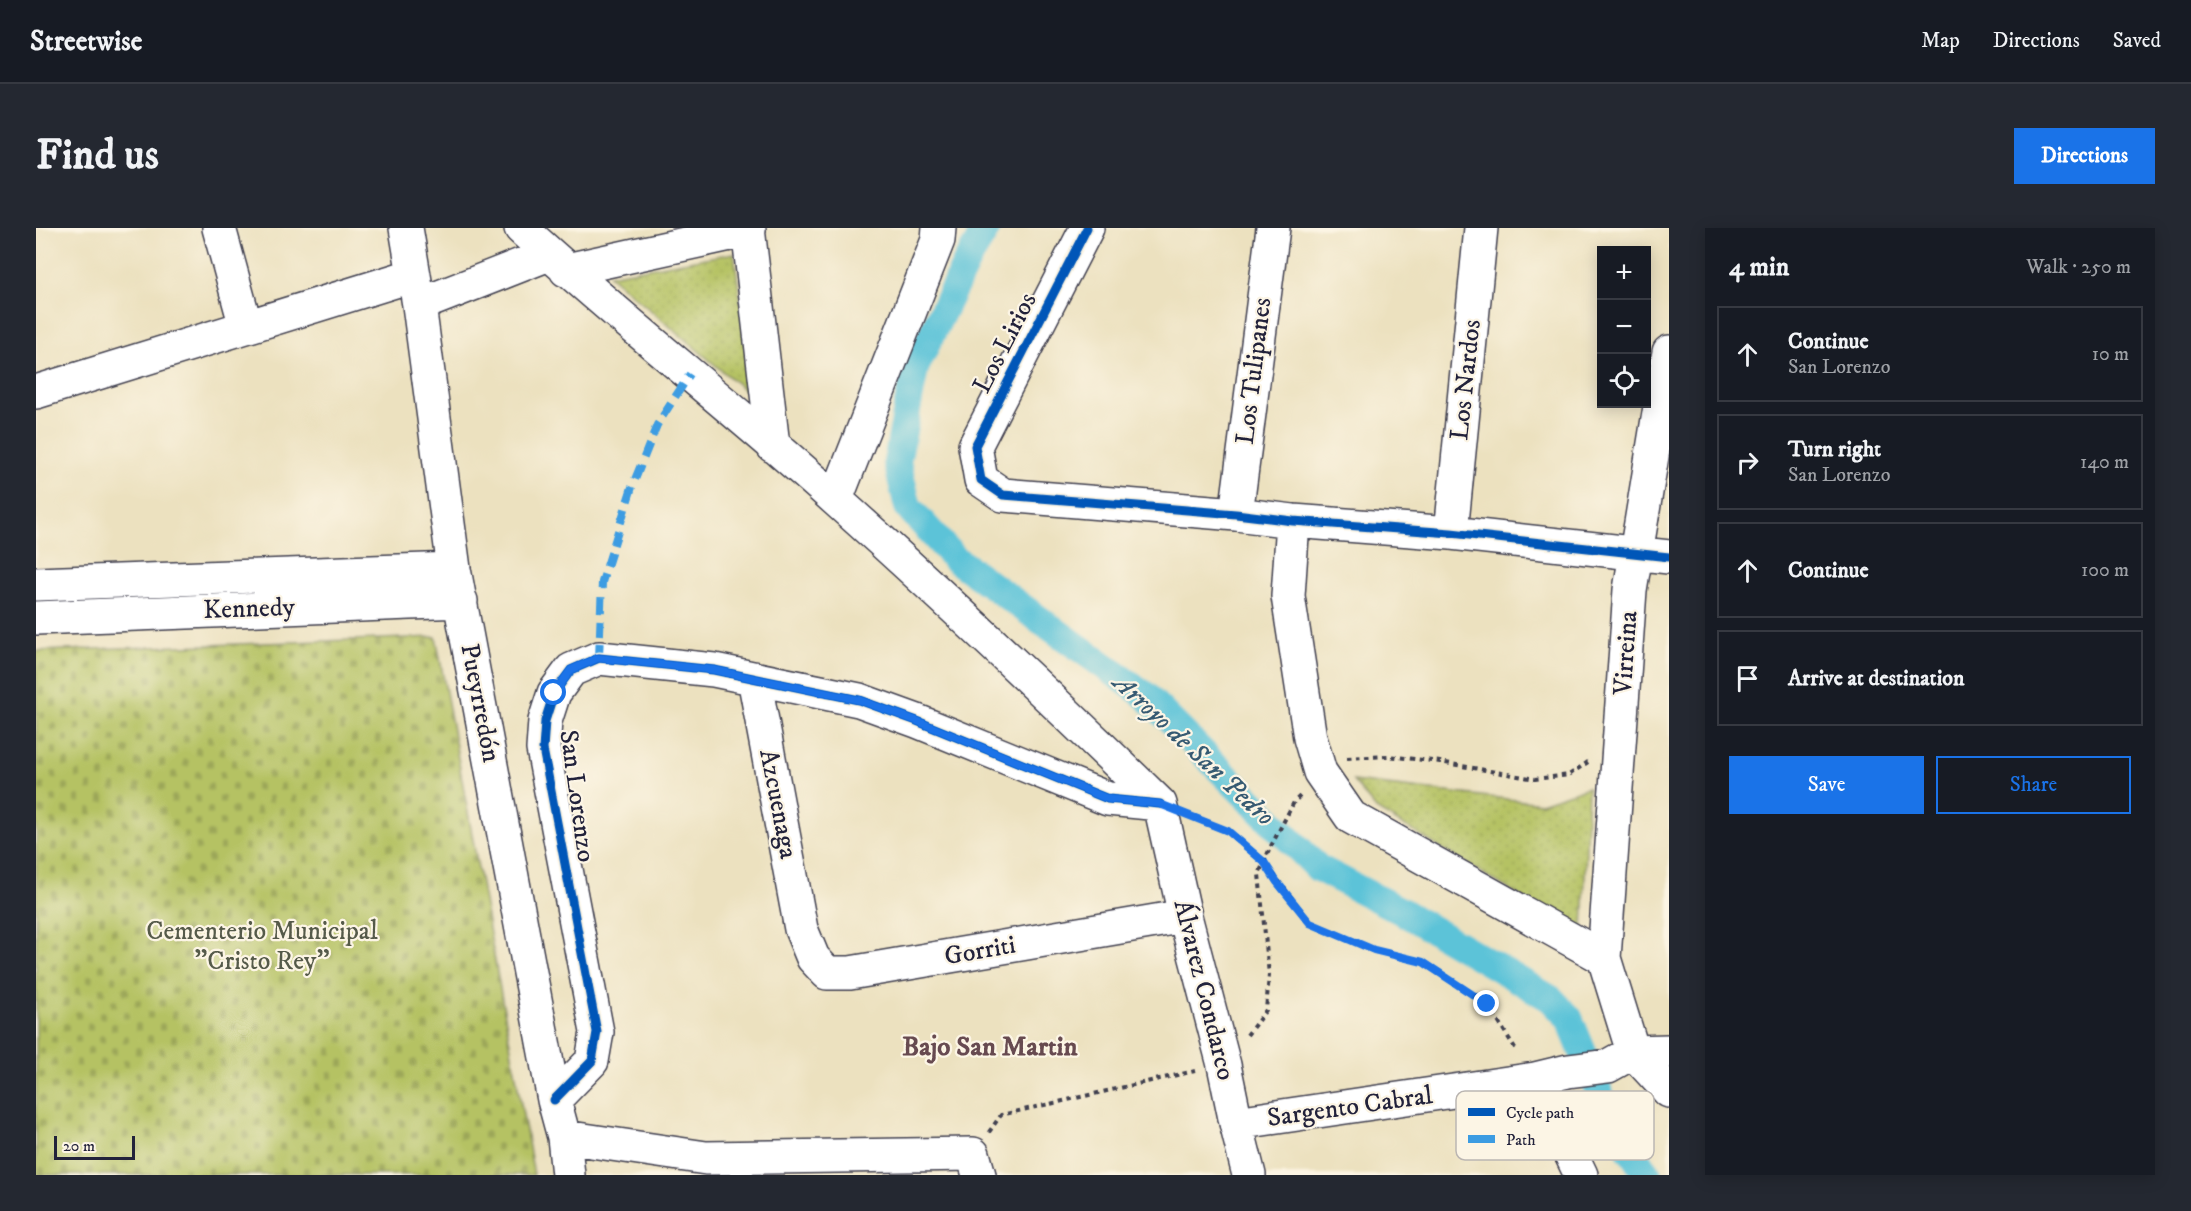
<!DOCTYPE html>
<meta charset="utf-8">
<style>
body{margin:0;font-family:"IM FELL DW Pica",serif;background:#242831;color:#f1f3f6}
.controls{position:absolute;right:18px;top:18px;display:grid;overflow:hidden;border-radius:0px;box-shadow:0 3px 15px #0003}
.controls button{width:54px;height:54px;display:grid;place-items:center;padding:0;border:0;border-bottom:2px solid #363941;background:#171b24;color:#f1f3f6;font:30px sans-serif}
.scale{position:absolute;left:18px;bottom:15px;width:81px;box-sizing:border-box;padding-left:6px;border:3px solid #22223b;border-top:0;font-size:16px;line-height:21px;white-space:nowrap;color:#22223b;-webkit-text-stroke:4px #fcf5e5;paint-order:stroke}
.stop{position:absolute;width:18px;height:18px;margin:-14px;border:4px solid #1a73e8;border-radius:50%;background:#fff}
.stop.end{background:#1a73e8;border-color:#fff;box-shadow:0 2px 6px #0008}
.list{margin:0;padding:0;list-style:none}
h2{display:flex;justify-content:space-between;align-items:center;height:78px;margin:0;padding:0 24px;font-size:26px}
h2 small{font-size:20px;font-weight:400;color:#9ea1a6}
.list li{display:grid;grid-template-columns:39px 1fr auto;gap:18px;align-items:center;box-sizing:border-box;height:96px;margin:0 12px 12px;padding:0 12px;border:2px solid #363941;border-radius:0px}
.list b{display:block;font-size:22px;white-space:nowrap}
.list p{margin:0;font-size:20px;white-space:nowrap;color:#9ea1a6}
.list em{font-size:20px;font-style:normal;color:#9ea1a6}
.actions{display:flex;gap:12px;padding:18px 24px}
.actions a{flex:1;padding:14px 0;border:2px solid #1a73e8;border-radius:0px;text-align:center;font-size:21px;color:#1a73e8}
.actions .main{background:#1a73e8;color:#fff}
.icon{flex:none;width:33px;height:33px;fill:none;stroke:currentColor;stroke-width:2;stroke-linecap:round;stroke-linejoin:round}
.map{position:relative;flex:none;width:1633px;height:947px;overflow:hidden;border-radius:0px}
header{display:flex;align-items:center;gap:36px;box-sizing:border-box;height:84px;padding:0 30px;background:#171b24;border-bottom:2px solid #363941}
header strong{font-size:28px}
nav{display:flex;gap:33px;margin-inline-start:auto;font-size:21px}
.intro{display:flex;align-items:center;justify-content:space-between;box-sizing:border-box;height:144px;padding:0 36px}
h1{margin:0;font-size:42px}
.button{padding:15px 27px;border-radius:0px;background:#1a73e8;color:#fff;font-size:21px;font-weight:700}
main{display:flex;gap:36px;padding:0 36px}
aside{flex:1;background:#171b24;border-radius:0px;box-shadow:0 3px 15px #0003}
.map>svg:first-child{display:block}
.green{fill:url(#green-dots);stroke:#6c7250;stroke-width:1.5}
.cemetery{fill:url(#cemetery-stones);stroke:#6c7250;stroke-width:1.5}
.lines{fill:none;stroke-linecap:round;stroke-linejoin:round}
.canal{stroke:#5bc3d8;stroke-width:28}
.minor-casing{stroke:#403f4f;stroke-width:36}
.path{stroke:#403f4f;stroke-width:4;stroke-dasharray:4.5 4.5;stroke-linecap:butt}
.minor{stroke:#fff;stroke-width:33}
.quiet{stroke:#3c9ce2;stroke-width:8;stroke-dasharray:15 8;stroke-linecap:butt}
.cycleway-casing{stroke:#fcf5e5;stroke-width:13}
.cycleway{stroke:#0057b8;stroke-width:9}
.route{stroke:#1a73e8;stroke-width:8}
.labels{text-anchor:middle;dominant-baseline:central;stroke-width:4.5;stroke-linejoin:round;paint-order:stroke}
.street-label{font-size:26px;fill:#22223b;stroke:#fcf5e5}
.park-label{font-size:26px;fill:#555a49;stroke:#fcf5e5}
.water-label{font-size:27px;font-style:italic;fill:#365a72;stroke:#fcf5e5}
.neighbourhood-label{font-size:27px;font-weight:bold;fill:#674a50;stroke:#fcf5e5}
.key{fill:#fcf5e5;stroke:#bbb6b2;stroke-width:1.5}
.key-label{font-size:16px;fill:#22223b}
</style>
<header>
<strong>Streetwise</strong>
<nav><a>Map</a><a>Directions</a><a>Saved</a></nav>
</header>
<div class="intro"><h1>Find us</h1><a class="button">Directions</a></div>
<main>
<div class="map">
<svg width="1633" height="947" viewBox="0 0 1633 947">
<defs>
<pattern id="green-dots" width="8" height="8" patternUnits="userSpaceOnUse" patternTransform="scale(1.5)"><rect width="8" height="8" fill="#b5c264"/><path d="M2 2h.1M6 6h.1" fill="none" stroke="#9ba658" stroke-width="1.8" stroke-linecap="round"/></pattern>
<pattern id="cemetery-stones" width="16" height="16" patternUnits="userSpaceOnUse" patternTransform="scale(1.5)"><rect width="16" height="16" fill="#b5c264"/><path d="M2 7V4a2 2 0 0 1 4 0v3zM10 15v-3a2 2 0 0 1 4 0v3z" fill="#9ba658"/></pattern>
</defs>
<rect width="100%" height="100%" fill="#fcf5e5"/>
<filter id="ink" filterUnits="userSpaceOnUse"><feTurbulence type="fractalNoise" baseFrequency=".0167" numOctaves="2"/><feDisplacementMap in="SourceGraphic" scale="12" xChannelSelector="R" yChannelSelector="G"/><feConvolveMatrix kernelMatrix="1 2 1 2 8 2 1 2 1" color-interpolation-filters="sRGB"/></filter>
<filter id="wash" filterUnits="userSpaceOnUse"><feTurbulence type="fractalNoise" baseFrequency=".008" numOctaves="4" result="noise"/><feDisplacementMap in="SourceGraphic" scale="24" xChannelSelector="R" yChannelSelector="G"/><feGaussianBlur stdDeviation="1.35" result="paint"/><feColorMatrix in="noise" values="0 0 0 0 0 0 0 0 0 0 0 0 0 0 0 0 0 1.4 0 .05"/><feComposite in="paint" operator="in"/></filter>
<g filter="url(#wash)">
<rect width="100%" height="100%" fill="#ece1bf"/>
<!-- green -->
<path class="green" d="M 698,25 L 718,170 L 573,47 Z
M 1317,553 L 1505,575 L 1552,559 L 1547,706 L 1340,581 Z"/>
<!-- cemetery -->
<path class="cemetery" d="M 400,409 L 498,947 L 0,947 L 0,423 Z"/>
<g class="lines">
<!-- canal -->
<path class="canal" d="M 951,0 L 932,31 L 879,140 L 861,234 L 872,279 L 919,331 L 1109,467 L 1282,640 L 1365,683 L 1515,771 L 1533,790 L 1569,879 L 1594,922 L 1612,947"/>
</g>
</g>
<g filter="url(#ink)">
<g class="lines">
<!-- minor casing -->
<g class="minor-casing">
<path id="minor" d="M 183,0 L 210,99
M 370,0 L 383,77 L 418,341 L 518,872 L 528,909 L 532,947
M 485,0 C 587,94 697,179 800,272 C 911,371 1018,473 1124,576
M 712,0 L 737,218
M 1051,0 L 939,218 L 945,252 L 967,267 L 1200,286 L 1257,293 L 1415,305 L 1633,329
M 530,42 L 713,2
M 383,77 L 513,26
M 0,164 L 378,47
M 800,271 L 902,12 L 903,0
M 1200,286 L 1237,0
M 1257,293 L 1252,368 L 1274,510 L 1284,544 L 1315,589 L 1568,730 L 1597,824 L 1633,863
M 1415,305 L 1445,0
M 0,356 L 418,341
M 0,390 L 425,373
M 718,450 L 765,701 L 777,730 L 791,745 L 814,745 L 1149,688
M 1124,576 L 1149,688 L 1188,837 L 1200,895 L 1213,947
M 1568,730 L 1594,362 L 1633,124
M 1499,851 L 1545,947
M 518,872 L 556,833 L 561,804 L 507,521 L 509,493 L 518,465 L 535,442 L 563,430 L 678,442 L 823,472 L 881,493 L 1072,571 L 1124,576
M 1200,895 L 1499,851 L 1532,843 L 1572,838 L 1597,824 L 1633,823
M 528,909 L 670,930 L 937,926 L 943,947"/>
</g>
<!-- path -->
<path class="path" d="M 1311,530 L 1352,528 L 1404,534 L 1499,551 L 1533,547 L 1552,534
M 1158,589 L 1192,603 L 1228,634 L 1274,695 L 1338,722 L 1387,734 L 1451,776 L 1481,823
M 1211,807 L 1230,782 L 1233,747 L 1223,646 L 1234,620 L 1258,574 L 1264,568
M 953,904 L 965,887 L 1159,843"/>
<!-- minor -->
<use href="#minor" class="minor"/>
<!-- quiet -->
<path class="quiet" d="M 563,430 L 566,354 L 596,259 L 621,197 L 654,146"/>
<!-- cycleway casing -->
<g class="cycleway-casing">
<path id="cycleway" d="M 1051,0 L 939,218 L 945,252 L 967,267 L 1200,286 L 1257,293 L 1415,305 L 1633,329
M 518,872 L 556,833 L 561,804 L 507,521 L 509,493 L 518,465 L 535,442 L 563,430 L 678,442 L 823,472 L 881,493 L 1072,571 L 1124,576"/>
</g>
<!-- cycleway -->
<use href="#cycleway" class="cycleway"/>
</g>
</g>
<g class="lines" filter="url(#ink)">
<!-- route -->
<path class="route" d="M 518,465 L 535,442 L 562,430 L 678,442 L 823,472 L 881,493 L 1072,571 L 1124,576 L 1192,603 L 1228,634 L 1241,654 L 1274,695 L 1338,722 L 1387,734 L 1451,776"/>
</g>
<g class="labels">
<!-- street labels -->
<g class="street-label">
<text transform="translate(969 115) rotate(-63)">Los Lirios</text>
<text transform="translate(1218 143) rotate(-83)">Los Tulipanes</text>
<text transform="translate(1430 152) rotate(-84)">Los Nardos</text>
<text transform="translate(213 381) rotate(-2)">Kennedy</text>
<text transform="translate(1590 425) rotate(-86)">Virreina</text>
<text transform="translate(444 475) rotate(79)">Pueyrredón</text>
<text transform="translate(541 568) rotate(82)">San Lorenzo</text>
<text transform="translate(742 576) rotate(79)">Azcuenaga</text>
<text transform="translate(944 723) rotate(-10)">Gorriti</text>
<text transform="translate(1168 762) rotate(76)">Álvarez Condarco</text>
<text transform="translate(1314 879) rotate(-8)">Sargento Cabral</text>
</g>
<!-- park labels -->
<g class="park-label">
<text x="226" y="703">Cementerio Municipal<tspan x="226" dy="30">"Cristo Rey"</tspan></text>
</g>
<!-- water labels -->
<g class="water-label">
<text transform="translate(1158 522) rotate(43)">Arroyo de San Pedro</text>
</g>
<!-- neighbourhood labels -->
<g class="neighbourhood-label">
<text x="954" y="819">Bajo San Martin</text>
</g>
</g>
<!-- legend -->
<rect x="1420" y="863" width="198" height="69" rx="9" class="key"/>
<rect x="1432" y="880" width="27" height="8" fill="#0057b8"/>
<rect x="1432" y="907" width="27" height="8" fill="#3c9ce2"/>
<g class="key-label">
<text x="1470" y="890">Cycle path</text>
<text x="1470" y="917">Path</text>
</g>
</svg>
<div class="controls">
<button>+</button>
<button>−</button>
<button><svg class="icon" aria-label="locate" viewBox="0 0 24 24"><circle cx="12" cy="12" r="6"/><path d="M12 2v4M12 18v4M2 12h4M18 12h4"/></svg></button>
</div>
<div class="scale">20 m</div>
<div class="stop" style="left:518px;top:465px"></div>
<div class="stop end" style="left:1451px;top:776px"></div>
</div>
<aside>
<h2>4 min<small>Walk · 250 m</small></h2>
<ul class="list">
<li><svg class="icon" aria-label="ahead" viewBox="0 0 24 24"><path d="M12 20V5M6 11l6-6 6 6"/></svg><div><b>Continue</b><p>San Lorenzo</p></div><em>10 m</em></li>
<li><svg class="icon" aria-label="right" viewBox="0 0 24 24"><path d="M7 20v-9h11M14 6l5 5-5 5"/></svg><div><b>Turn right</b><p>San Lorenzo</p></div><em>140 m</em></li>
<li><svg class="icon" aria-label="ahead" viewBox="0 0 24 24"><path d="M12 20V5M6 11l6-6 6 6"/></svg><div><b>Continue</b></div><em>100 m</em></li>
<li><svg class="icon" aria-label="arrive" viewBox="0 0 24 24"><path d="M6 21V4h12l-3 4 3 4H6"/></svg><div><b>Arrive at destination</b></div></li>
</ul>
<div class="actions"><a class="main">Save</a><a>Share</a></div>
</aside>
</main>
